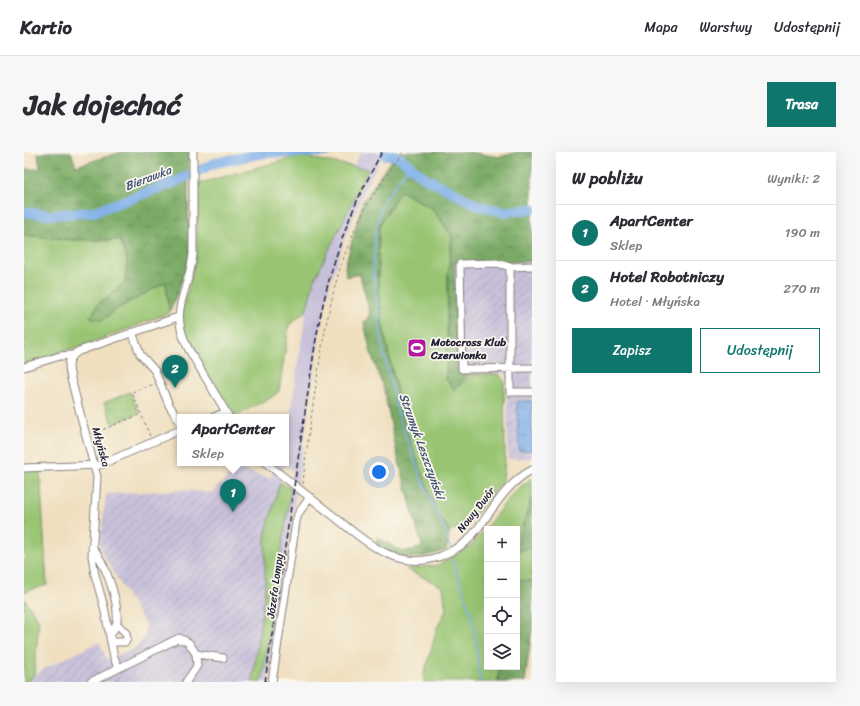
<!DOCTYPE html>
<html lang="pl">
<meta charset="utf-8">
<style>
body{margin:0;font-family:Sriracha,sans-serif;background:#f7f7f7;color:#2b2b33}
.controls{position:absolute;right:12px;bottom:12px;display:grid;overflow:hidden;border-radius:0px;box-shadow:0 4px 16px #0002}
.controls button{width:36px;height:36px;display:grid;place-items:center;padding:0;border:0;border-bottom:1px solid #e1e1e2;background:#fff;color:#2b2b33;font:20px sans-serif}
.you{position:absolute;left:355px;top:320px;width:14px;height:14px;margin:-10px;border:3px solid #fff;border-radius:50%;background:#1a73e8;box-shadow:0 0 0 6px #1a73e833}
.badge{display:grid;place-items:center;width:26px;height:26px;border-radius:50%;background:#0f766e;color:#fff;font-size:13px;font-weight:700}
.pin{position:absolute;translate:-50% -33px;filter:drop-shadow(0 1px 2px #0008)}
.pin::after{content:'';position:absolute;top:21px;width:14px;height:12px;background:inherit;clip-path:polygon(0 0,100% 0,50% 100%)}
.popup{position:absolute;left:153px;top:262px;width:112px;height:52px;box-sizing:border-box;display:grid;place-content:center;border-radius:0px;background:#fff;filter:drop-shadow(0 1px 3px #0005);font-size:13px;white-space:nowrap;color:#7c7c81}
.popup b{font-size:15px;color:#2b2b33}
.popup::after{content:'';position:absolute;left:50%;top:100%;margin-left:-8px;border:8px solid transparent;border-top-color:#fff}
.list{margin:0;padding:0;list-style:none}
h2{display:flex;justify-content:space-between;align-items:center;height:52px;margin:0;padding:0 16px;font-size:17px}
h2 small{font-size:13px;font-weight:400;color:#7c7c81}
.list li{display:grid;grid-template-columns:26px 1fr auto;gap:12px;align-items:center;box-sizing:border-box;height:56px;padding:0 16px;border-top:1px solid #e1e1e2}
.list b{display:block;font-size:15px;white-space:nowrap}
.list p{margin:0;font-size:13px;white-space:nowrap;color:#7c7c81}
.list em{font-size:13px;font-style:normal;color:#7c7c81}
.actions{display:flex;gap:8px;padding:12px 16px}
.actions a{flex:1;padding:9px 0;border:1px solid #0f766e;border-radius:0px;text-align:center;font-size:14px;color:#0f766e}
.actions .main{background:#0f766e;color:#fff}
.icon{flex:none;width:22px;height:22px;fill:none;stroke:currentColor;stroke-width:2;stroke-linecap:round;stroke-linejoin:round}
.map{position:relative;flex:none;width:508px;height:530px;overflow:hidden;border-radius:0px}
header{display:flex;align-items:center;gap:24px;box-sizing:border-box;height:56px;padding:0 20px;background:#fff;border-bottom:1px solid #e1e1e2}
header strong{font-size:19px}
nav{display:flex;gap:22px;margin-inline-start:auto;font-size:14px}
.intro{display:flex;align-items:center;justify-content:space-between;box-sizing:border-box;height:96px;padding:0 24px}
h1{margin:0;font-size:28px}
.button{padding:10px 18px;border-radius:0px;background:#0f766e;color:#fff;font-size:14px;font-weight:700}
main{display:flex;gap:24px;padding:0 24px}
aside{flex:1;background:#fff;border-radius:0px;box-shadow:0 4px 16px #0002}
.map>svg:first-child{display:block}
.industrial{fill:url(#industrial-furrows)}
.railway{fill:#c7c0d9}
.grass{fill:#99c573;stroke:#5e7457}
.forest{fill:url(#forest-crowns);stroke:#4e6650}
.park{fill:url(#park-crowns);stroke:#5e7457}
.water{fill:url(#water-ripples);stroke:#506892}
.lines{fill:none;stroke-linecap:round;stroke-linejoin:round}
.stream{stroke:#7eafe9;stroke-width:1.5}
.river{stroke:#7eafe9;stroke-width:10}
.minor-casing{stroke:#88807d;stroke-width:9}
.path{stroke:#88807d;stroke-width:1;stroke-dasharray:3 3;stroke-linecap:butt}
.minor{stroke:#fff;stroke-width:7}
.rail{stroke:#22223b;stroke-width:1.5;stroke-dasharray:6 3;stroke-linecap:butt}
.labels{text-anchor:middle;dominant-baseline:central;stroke-width:3.5;stroke-linejoin:round;paint-order:stroke}
.poi-label{font-size:11px;font-weight:bold;fill:#22223b;stroke:#fbf7ec;text-anchor:start}
.street-label{font-size:11px;fill:#22223b;stroke:#fbf7ec}
.water-label{font-size:12px;font-style:italic;fill:#425378;stroke:#fbf7ec}
</style>
<header>
<strong>Kartio</strong>
<nav><a>Mapa</a><a>Warstwy</a><a>Udostępnij</a></nav>
</header>
<div class="intro"><h1>Jak dojechać</h1><a class="button">Trasa</a></div>
<main>
<div class="map">
<svg width="508" height="530" viewBox="0 0 508 530">
<defs>
<pattern id="industrial-furrows" width="10" height="10" patternUnits="userSpaceOnUse"><rect width="10" height="10" fill="#c7c0d9"/><path d="M-1 1l2-2M0 10L10 0M9 11l2-2" fill="none" stroke="#aba5bb"/></pattern>
<pattern id="forest-crowns" width="20" height="18" patternUnits="userSpaceOnUse"><rect width="20" height="18" fill="#7aaa65"/><path d="M2 6a3 3 0 1 1 6 0M12 15a3 3 0 1 1 6 0" fill="none" stroke="#648a54"/></pattern>
<pattern id="park-crowns" width="20" height="18" patternUnits="userSpaceOnUse"><rect width="20" height="18" fill="#99c573"/><path d="M2 6a3 3 0 1 1 6 0M12 15a3 3 0 1 1 6 0" fill="none" stroke="#84a964"/></pattern>
<pattern id="water-ripples" width="26" height="14" patternUnits="userSpaceOnUse"><rect width="26" height="14" fill="#7eafe9"/><path d="M2 4q2-2 4 0t4 0M15 11q2-2 4 0t4 0" fill="none" stroke="#678ebe"/></pattern>
</defs>
<rect width="100%" height="100%" fill="#fbf7ec"/>
<filter id="ink" filterUnits="userSpaceOnUse"><feTurbulence type="fractalNoise" baseFrequency=".025" numOctaves="2"/><feDisplacementMap in="SourceGraphic" scale="8" xChannelSelector="R" yChannelSelector="G"/><feConvolveMatrix kernelMatrix="1 2 1 2 8 2 1 2 1" color-interpolation-filters="sRGB"/></filter>
<filter id="wash" filterUnits="userSpaceOnUse"><feTurbulence type="fractalNoise" baseFrequency=".012" numOctaves="4" result="noise"/><feDisplacementMap in="SourceGraphic" scale="16" xChannelSelector="R" yChannelSelector="G"/><feGaussianBlur stdDeviation="0.9" result="paint"/><feColorMatrix in="noise" values="0 0 0 0 0 0 0 0 0 0 0 0 0 0 0 0 0 1.4 0 .05"/><feComposite in="paint" operator="in"/></filter>
<g filter="url(#wash)">
<rect width="100%" height="100%" fill="#efdfbf"/>
<!-- industrial -->
<path class="industrial" d="M 477,109 L 488,111 L 508,110 L 508,306 L 484,307 L 483,221 L 433,221 L 430,110 Z
M 214,316 L 256,330 L 241,384 L 241,440 L 228,530 L 3,530 L 5,527 L 16,519 L 75,490 L 83,507 L 110,497 L 120,486 L 122,474 L 79,403 L 76,391 L 82,342 L 161,338 L 187,341 Z"/>
<!-- railway -->
<path class="railway" d="M 337,0 L 360,0 L 341,37 L 322,84 L 306,131 L 296,180 L 244,530 L 238,530 L 269,318 L 260,313 L 256,330 L 246,327 L 252,311 L 262,311 L 262,279 L 266,263 L 282,159 L 290,129 L 344,17 L 329,14 Z"/>
<!-- grass -->
<path class="grass" d="M 275,4 L 344,17 L 290,129 L 282,159 L 265,173 L 255,239 L 248,245 L 209,265 L 169,198 L 158,175 L 157,165 L 173,102 L 173,32 Z
M 376,39 L 409,57 L 428,85 L 424,123 L 422,227 L 430,238 L 448,223 L 475,222 L 480,229 L 481,306 L 479,329 L 445,371 L 426,379 L 414,363 L 380,273 L 358,170 L 354,123 L 355,74 Z
M 0,83 L 48,88 L 96,88 L 103,107 L 101,130 L 74,152 L 78,168 L 93,157 L 142,130 L 145,161 L 53,196 L 41,198 L 0,213 Z
M 0,319 L 16,319 L 23,433 L 0,440 L 0,380 L 2,371 L 0,366 Z
M 508,326 L 508,344 L 493,392 L 493,377 L 463,377 L 463,515 L 475,515 L 474,530 L 400,530 L 400,523 L 413,476 L 422,458 L 419,435 L 382,417 L 414,413 L 448,393 L 490,340 Z
M 256,330 L 267,337 L 238,530 L 228,530 L 241,440 L 241,384 Z
M 508,396 L 508,429 L 493,428 L 493,399 Z
M 0,446 L 15,469 L 10,523 L 3,530 L 0,530 Z"/>
<!-- forest -->
<path class="forest" d="M 24,0 L 47,0 L 52,14 L 98,0 L 165,0 L 164,43 L 166,103 L 153,142 L 145,161 L 142,130 L 93,157 L 78,168 L 66,165 L 74,152 L 101,130 L 103,107 L 96,88 L 48,88 L 0,83 L 0,17 L 16,17 L 14,2 Z
M 373,0 L 444,0 L 476,5 L 493,0 L 508,0 L 508,109 C 482,111 456,108 430,110 L 433,221 L 447,221 L 430,238 L 422,227 L 424,123 L 428,84 L 409,57 L 376,39 L 355,74 L 354,123 L 358,170 L 380,273 L 414,363 L 426,379 L 422,398 C 391,409 378,409 349,391 L 354,386 L 379,400 L 398,395 L 373,302 L 360,238 L 346,198 L 340,171 L 346,162 L 336,123 L 331,123 L 322,125 L 321,114 L 339,49 L 367,8 L 370,5 Z
M 508,344 L 508,396 L 493,399 L 493,392 Z
M 493,428 L 508,429 L 508,476 L 501,530 L 474,530 L 475,515 L 493,515 Z"/>
<!-- park -->
<path class="park" d="M 106,240 L 115,261 L 89,272 L 80,251 Z"/>
<!-- water -->
<path class="water" d="M 493,249 L 508,249 L 508,298 L 495,299 Z"/>
<g class="lines">
<!-- stream -->
<path class="stream" d="M 385,13 L 357,53 L 351,84 L 349,119 L 359,198 L 374,262 L 398,327 L 423,383 L 426,397
M 428,406 L 447,462 L 452,488 L 456,530"/>
<!-- river -->
<path class="river" d="M 361,3 L 372,3 L 400,25 L 453,53 L 480,60 L 508,57
M 0,60 L 24,63 L 69,60 L 149,31 L 191,11 L 240,1 L 303,0"/>
</g>
</g>
<g filter="url(#ink)">
<g class="lines">
<!-- minor casing -->
<g class="minor-casing">
<path id="minor" d="M 169,0 L 169,102 C 165,142 143,156 165,198 L 205,265
M 508,114 L 486,115 L 473,111 L 436,112 L 438,217 L 508,216
M 486,115 L 486,240 L 508,240
M 108,180 L 116,202 L 131,219 L 145,253 L 156,270
M 0,215 L 36,204 L 49,203
M 190,265 L 202,260
M 242,311 C 264,328 285,345 307,362 C 339,387 372,421 417,404 C 426,400 435,396 443,389 C 466,366 477,334 508,318
M 0,316 L 76,313 L 156,278
M 68,395 C 81,410 95,449 93,469 C 93,474 89,479 86,483
M 87,490 L 101,490 L 103,487 L 102,481 L 93,472
M 94,516 L 90,505 L 80,455 L 71,423 L 68,404 L 73,325 L 47,227 C 44,215 43,205 55,199 L 154,165
M 67,530 L 155,486 L 165,491 L 172,502 L 199,506
M 162,530 L 173,514 L 172,502
M 248,530 L 272,370 L 274,362 L 286,345"/>
</g>
<!-- path -->
<path class="path" d="M 68,282 L 117,262
M 126,284 L 108,240 L 130,232
M 279,332 C 282,299 287,266 292,233 C 300,180 309,126 331,77 C 343,49 362,25 379,0"/>
<!-- minor -->
<use href="#minor" class="minor"/>
<!-- rail -->
<path class="rail" d="M 241,530 L 291,193 C 299,144 313,94 333,49 C 341,33 349,16 358,0"/>
</g>
</g>
<!-- icons -->
<defs>
<g id="stadium-square" transform="scale(1)"><rect x="-9" y="-9" width="18" height="18" rx="4" fill="#b5179e" stroke="#fbf7ec"/><path d="M0-5a6.5 5 0 1 0 0 10a6.5 5 0 1 0 0-10ZM-3.5-1.8h7v3.6h-7Z" fill="#fff"/></g>
</defs>
<g fill-rule="evenodd">
<use href="#stadium-square" x="393" y="196"/>
</g>
<g class="labels">
<!-- poi labels -->
<g class="poi-label">
<text x="407" y="190">Motocross Klub<tspan x="407" dy="13">Czerwionka</tspan></text>
</g>
<!-- street labels -->
<g class="street-label">
<text transform="translate(77 295) rotate(75)">Młyńska</text>
<text transform="translate(452 358) rotate(-52)">Nowy Dwór</text>
<text transform="translate(251 434) rotate(-82)">Józefa Lompy</text>
</g>
<!-- water labels -->
<g class="water-label">
<text transform="translate(124 26) rotate(-21)">Bierawka</text>
<text transform="translate(398 294) rotate(70)">Strumyk Leszczyński</text>
</g>
</g>
</svg>
<div class="controls">
<button>+</button>
<button>−</button>
<button><svg class="icon" aria-label="locate" viewBox="0 0 24 24"><circle cx="12" cy="12" r="6"/><path d="M12 2v4M12 18v4M2 12h4M18 12h4"/></svg></button>
<button><svg class="icon" aria-label="layers" viewBox="0 0 24 24"><path d="M12 4l9 5-9 5-9-5zM3 14l9 5 9-5"/></svg></button>
</div>
<div class="you"></div>
<div class="pin badge" style="left:209px;top:360px">1</div>
<div class="popup"><b>ApartCenter</b>Sklep</div>
<div class="pin badge" style="left:151px;top:236px">2</div>
</div>
<aside>
<h2>W pobliżu<small>Wyniki: 2</small></h2>
<ul class="list">
<li><span class="badge">1</span><div><b>ApartCenter</b><p>Sklep</p></div><em>190 m</em></li>
<li><span class="badge">2</span><div><b>Hotel Robotniczy</b><p>Hotel · Młyńska</p></div><em>270 m</em></li>
</ul>
<div class="actions"><a class="main">Zapisz</a><a>Udostępnij</a></div>
</aside>
</main>
